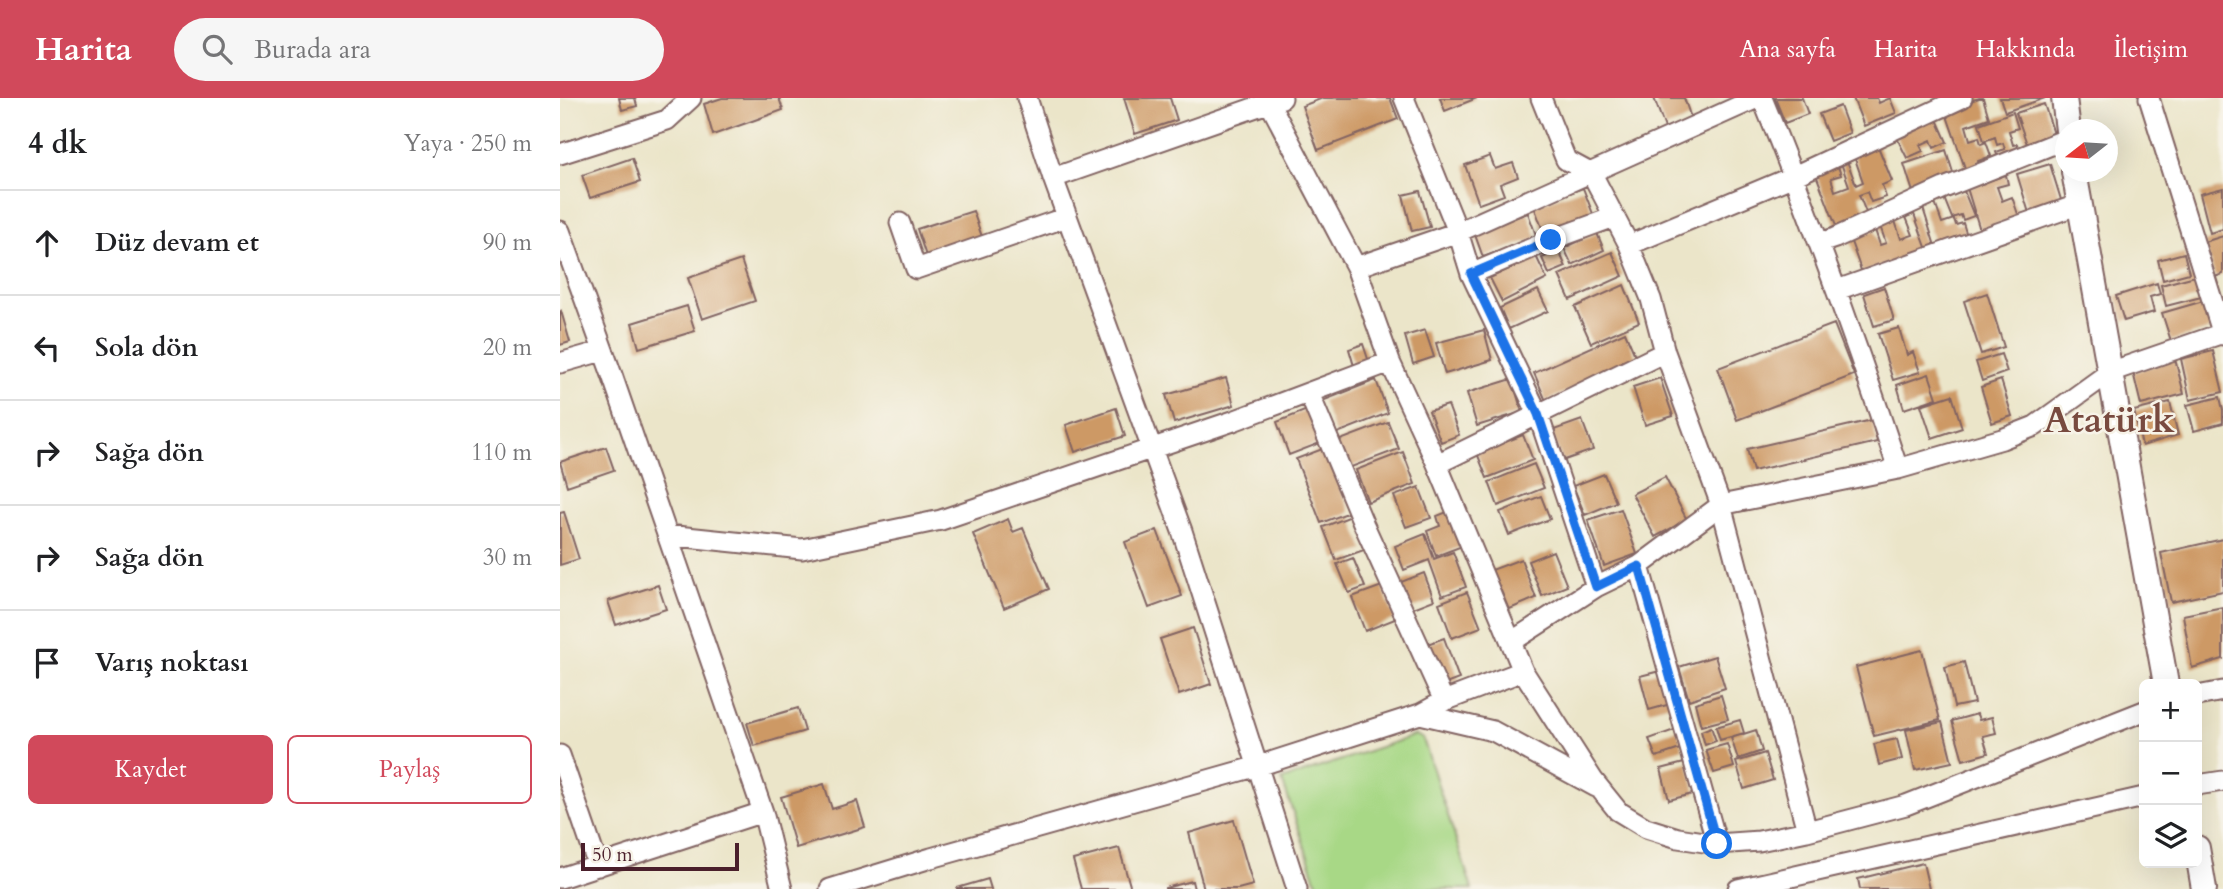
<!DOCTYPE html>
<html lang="tr">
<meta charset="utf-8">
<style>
body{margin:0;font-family:Cardo,serif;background:#f6f6f6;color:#202124}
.controls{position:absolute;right:21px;bottom:21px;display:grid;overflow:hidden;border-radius:10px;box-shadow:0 7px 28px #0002}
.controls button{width:63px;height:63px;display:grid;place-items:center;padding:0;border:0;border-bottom:2px solid #e0e0e0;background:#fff;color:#202124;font:35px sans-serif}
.compass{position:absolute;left:1495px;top:21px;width:63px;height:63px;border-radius:50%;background:#fff;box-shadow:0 7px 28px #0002;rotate:253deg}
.scale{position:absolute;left:21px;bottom:18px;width:158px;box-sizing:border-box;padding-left:7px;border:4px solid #4a1f2b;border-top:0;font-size:19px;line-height:24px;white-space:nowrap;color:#4a1f2b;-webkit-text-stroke:5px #f7f3e8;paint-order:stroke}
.stop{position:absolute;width:21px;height:21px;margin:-16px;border:5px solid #1a73e8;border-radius:50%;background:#fff}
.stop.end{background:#1a73e8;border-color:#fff;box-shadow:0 2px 7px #0008}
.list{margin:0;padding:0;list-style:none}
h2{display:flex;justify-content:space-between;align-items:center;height:91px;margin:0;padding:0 28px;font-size:30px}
h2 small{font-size:23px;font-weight:400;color:#757577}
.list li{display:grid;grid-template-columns:46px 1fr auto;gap:21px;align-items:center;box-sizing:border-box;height:105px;padding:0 28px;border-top:2px solid #e0e0e0}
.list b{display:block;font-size:26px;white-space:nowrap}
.list em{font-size:23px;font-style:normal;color:#757577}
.actions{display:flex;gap:14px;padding:21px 28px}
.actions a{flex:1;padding:16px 0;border:2px solid #d1495b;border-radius:10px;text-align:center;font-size:24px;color:#d1495b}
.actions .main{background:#d1495b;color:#fff}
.icon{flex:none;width:38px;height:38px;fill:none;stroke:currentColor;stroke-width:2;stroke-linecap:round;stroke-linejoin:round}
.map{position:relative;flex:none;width:1663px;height:791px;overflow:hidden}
header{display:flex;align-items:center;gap:42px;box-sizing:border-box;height:98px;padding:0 35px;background:#d1495b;color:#fff}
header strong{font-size:33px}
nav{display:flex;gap:38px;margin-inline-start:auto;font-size:24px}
.search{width:490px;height:63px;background:#f6f6f6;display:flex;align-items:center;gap:18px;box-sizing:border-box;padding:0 24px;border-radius:38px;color:#757577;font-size:26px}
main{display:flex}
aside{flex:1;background:#fff}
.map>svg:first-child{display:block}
.green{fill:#a8d886;stroke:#797c58;stroke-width:2}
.building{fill:#cd9965}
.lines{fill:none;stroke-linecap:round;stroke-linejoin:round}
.minor-casing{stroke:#826462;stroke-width:23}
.tertiary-casing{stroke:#826462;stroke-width:28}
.minor{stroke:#fff;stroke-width:19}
.tertiary{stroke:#fff;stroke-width:24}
.route{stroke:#1a73e8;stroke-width:9}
.labels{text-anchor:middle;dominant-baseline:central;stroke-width:5;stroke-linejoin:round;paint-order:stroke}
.district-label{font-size:37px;font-weight:bold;fill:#784a3f;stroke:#f7f3e8}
</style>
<header>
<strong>Harita</strong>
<div class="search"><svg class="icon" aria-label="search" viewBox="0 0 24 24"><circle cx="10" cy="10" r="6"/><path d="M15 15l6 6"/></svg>Burada ara</div>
<nav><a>Ana sayfa</a><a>Harita</a><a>Hakkında</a><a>İletişim</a></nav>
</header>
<main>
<aside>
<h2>4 dk<small>Yaya · 250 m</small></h2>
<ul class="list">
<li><svg class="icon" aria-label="ahead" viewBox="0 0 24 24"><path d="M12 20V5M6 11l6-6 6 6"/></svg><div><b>Düz devam et</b></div><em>90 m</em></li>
<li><svg class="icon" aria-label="left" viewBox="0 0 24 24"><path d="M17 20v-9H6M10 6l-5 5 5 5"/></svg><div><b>Sola dön</b></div><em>20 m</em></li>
<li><svg class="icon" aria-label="right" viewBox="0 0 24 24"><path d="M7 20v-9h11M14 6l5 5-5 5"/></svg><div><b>Sağa dön</b></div><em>110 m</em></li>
<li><svg class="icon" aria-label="right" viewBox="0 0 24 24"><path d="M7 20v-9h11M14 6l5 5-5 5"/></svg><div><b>Sağa dön</b></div><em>30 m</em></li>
<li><svg class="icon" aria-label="arrive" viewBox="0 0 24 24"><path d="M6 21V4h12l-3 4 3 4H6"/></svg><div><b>Varış noktası</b></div></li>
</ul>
<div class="actions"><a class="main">Kaydet</a><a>Paylaş</a></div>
</aside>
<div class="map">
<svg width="1663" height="791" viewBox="0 0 1663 791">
<rect width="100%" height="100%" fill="#f7f3e8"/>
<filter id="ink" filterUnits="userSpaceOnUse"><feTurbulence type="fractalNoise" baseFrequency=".0143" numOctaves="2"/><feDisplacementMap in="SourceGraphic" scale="14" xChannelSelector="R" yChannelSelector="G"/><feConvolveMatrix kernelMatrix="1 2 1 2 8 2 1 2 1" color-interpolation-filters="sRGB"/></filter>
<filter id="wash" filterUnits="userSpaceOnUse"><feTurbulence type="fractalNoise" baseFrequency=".00686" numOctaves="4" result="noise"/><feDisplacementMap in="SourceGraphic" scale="28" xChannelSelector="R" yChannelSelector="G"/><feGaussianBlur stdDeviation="1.57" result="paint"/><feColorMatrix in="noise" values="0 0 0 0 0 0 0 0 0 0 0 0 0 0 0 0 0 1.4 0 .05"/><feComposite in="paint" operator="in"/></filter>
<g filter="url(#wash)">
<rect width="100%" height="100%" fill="#ebe5c9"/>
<!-- green -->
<path class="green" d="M 856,637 L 863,641 L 912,791 L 759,791 L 722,682 Z"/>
<g id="blocks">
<!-- building -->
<path class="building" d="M 59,0 L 75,0 L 77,8 L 62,12 Z
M 162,0 L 219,0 L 223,12 L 153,37 L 144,6 Z
M 564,0 L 610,0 L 617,22 L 575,36 Z
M 763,0 L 830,0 L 838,21 L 758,52 L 742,8 Z
M 880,0 L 917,0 L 885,13 Z
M 1094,0 L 1124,0 L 1131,20 L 1105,30 Z
M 1215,0 L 1242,0 L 1248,16 L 1225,25 Z
M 1293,0 L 1317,0 L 1319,5 L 1330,0 L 1336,15 L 1304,28 Z
M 1419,0 L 1423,0 L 1429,20 L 1406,28 L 1410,42 L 1419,39 L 1421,46 L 1426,44 L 1431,58 L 1418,63 L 1420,68 L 1406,73 L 1385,12 Z
M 1440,0 L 1485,0 L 1445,14 Z
M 1484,6 L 1494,36 L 1467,46 L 1456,15 Z
M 1280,8 L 1290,35 L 1270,43 L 1259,16 Z
M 1453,14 L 1458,30 L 1449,33 L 1453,47 L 1457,46 L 1459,52 L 1438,59 L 1436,54 L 1445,51 L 1443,45 L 1437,47 L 1435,39 L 1424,43 L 1419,26 Z
M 1375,17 L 1387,44 L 1374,50 L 1371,42 L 1360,47 L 1363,53 L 1347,60 L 1335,36 Z
M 1317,46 L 1332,83 L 1322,87 L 1326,99 L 1311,104 L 1307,94 L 1299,97 L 1307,117 L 1276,128 L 1255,74 L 1277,66 L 1281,77 L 1271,80 L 1275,93 L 1289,88 L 1281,65 L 1287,63 L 1296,87 L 1303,84 L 1293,55 Z
M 1386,52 L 1395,81 L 1353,94 L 1344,66 Z
M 930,58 L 935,71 L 953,65 L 958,79 L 940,86 L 944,97 L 919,106 L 905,67 Z
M 72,60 L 80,84 L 30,100 L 22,77 Z
M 1490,66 L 1502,105 L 1469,115 L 1457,76 Z
M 1446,77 L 1448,86 L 1437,89 L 1442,103 L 1452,99 L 1459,119 L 1420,132 L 1407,90 Z
M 1023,90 L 1033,116 L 984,135 L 974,108 Z
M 1663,90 L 1663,131 L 1650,135 L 1640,96 Z
M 860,93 L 870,129 L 852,133 L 843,97 Z
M 1404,93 L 1414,118 L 1403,122 L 1401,117 L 1392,120 L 1384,100 Z
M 1375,105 L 1382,125 L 1394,121 L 1396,127 L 1403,125 L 1407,138 L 1375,148 L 1363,110 Z
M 413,113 L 422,139 L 366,158 L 357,131 Z
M 968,115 L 977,140 L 923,159 L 914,134 Z
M 1354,116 L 1367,152 L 1302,175 L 1290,141 L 1315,132 L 1320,147 L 1326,145 L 1319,125 L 1334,120 L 1341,141 L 1353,137 L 1346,119 Z
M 1037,135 L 1044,152 L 1012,167 L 1004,150 Z
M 1663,138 L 1663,176 L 1655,179 L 1644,144 Z
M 999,153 L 1006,169 L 989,176 L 982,160 Z
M 1052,154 L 1063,178 L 1010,202 L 999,177 Z
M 1624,155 L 1629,175 L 1603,182 L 1598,162 Z
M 976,158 L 987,181 L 942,204 L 930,180 Z
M 181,162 L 195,203 L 142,221 L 128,180 Z
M 1639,177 L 1645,198 L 1606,208 L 1601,187 Z
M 1597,185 L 1600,196 L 1590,199 L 1594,214 L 1564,223 L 1556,198 Z
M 1064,187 L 1079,224 L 1031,245 L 1015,209 Z
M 1324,189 L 1334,222 L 1314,228 L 1304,196 Z
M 978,192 L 988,213 L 949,231 L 940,210 Z
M 1427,195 L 1444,249 L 1421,256 L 1404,203 Z
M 1647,202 L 1655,230 L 1611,243 L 1602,215 Z
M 127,208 L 135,233 L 79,250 L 72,225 Z
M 1,213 L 10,244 L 0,247 L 0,214 Z
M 1274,226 L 1294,277 L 1177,322 L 1158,270 Z
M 1339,230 L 1347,257 L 1353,254 L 1360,274 L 1333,282 L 1318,236 Z
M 865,232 L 874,259 L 853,266 L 845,238 Z
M 924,232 L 932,262 L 885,276 L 876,245 Z
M 1065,234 L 1077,262 L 986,303 L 974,275 Z
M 803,246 L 809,264 L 794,268 L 789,251 Z
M 1653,253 L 1663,294 L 1630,302 L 1621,261 Z
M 1441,256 L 1447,274 L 1422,283 L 1416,264 Z
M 1615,261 L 1624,296 L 1581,307 L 1573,274 Z
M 1369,276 L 1377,300 L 1344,311 L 1337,287 Z
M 666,280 L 674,307 L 614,325 L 606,297 Z
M 1100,280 L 1113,318 L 1085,327 L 1073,289 Z
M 952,281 L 962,314 L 917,328 L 907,295 Z
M 816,282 L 828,315 L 775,336 L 762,303 Z
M 1441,282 L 1452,318 L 1432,325 L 1421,289 Z
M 1392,297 L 1402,330 L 1372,340 L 1361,307 Z
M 1660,299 L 1663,312 L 1663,325 L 1634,333 L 1627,307 Z
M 1610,304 L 1618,337 L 1582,348 L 1574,313 Z
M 888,307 L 899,337 L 881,344 L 869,313 Z
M 556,310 L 565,338 L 515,354 L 506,327 Z
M 747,312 L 760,345 L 729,357 L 717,324 Z
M 1022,322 L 1033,352 L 1002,363 L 991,333 Z
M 1312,322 L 1317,344 L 1193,373 L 1187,351 Z
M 828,324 L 839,351 L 786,371 L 775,344 Z
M 963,337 L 973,362 L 927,380 L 917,355 Z
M 46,349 L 54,372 L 7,388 L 0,364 Z
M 765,350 L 790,414 L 761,425 L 736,361 Z
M 843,354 L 855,386 L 808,404 L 796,372 Z
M 974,366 L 984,390 L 938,408 L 929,384 Z
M 1044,376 L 1056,404 L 1025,417 L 1013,388 Z
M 1105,379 L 1127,422 L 1095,439 L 1072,396 Z
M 859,389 L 871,420 L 846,429 L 834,398 Z
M 981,398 L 990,421 L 949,437 L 940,414 Z
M 1061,411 L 1077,456 L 1044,468 L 1028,422 Z
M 892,412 L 905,447 L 876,458 L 867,433 L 880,428 L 877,418 Z
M 4,414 L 19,461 L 0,467 L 0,415 Z
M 791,418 L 804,452 L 776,462 L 763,429 Z
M 448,421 L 453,434 L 463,430 L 489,491 L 444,510 L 413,436 Z
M 597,432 L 622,498 L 589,510 L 565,444 Z
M 865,436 L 874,461 L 893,454 L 906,489 L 882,498 L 869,462 L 844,472 L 835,448 Z
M 1663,441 L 1663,493 L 1611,504 L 1601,455 Z
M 993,453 L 1007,488 L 982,498 L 968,463 Z
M 793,460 L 805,489 L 789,495 L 777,466 Z
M 961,461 L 976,500 L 945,513 L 929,473 Z
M 864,475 L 874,502 L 851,511 L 841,484 Z
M 98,487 L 106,511 L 56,527 L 48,503 Z
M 822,488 L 835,521 L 805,533 L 792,499 Z
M 907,494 L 921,529 L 892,540 L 879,505 Z
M 1663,509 L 1663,561 L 1632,570 L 1623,517 Z
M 633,530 L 651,586 L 619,597 L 600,541 Z
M 884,540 L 899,581 L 883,587 L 867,546 Z
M 1362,552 L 1380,622 L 1314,638 L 1296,569 Z
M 1155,558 L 1165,590 L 1129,602 L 1119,569 Z
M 1404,564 L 1414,605 L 1394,609 L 1385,569 Z
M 1104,572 L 1114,605 L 1089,612 L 1080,578 Z
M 1161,597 L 1168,621 L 1141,628 L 1135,605 Z
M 238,610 L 245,633 L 194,648 L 187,625 Z
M 1417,616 L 1419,622 L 1432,619 L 1436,635 L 1423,638 L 1428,655 L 1403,662 L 1392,623 Z
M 1180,622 L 1184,635 L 1160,642 L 1156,629 Z
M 1382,624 L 1392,664 L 1355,672 L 1346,632 Z
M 1151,629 L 1156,643 L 1145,647 L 1141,633 Z
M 1117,631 L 1123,650 L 1096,659 L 1089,641 Z
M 1196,632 L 1202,653 L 1178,661 L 1171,640 Z
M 1337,641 L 1342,661 L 1319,667 L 1314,646 Z
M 1167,646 L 1174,669 L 1154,675 L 1146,652 Z
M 1205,655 L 1213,682 L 1184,691 L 1176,664 Z
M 1128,664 L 1136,695 L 1109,702 L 1101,671 Z
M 264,686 L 272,711 L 297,703 L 305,729 L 236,750 L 221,699 Z
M 674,722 L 693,787 L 678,791 L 644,791 L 629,735 Z
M 559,750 L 571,791 L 521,791 L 513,762 Z
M 1363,765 L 1369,791 L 1300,791 L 1298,781 Z
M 428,781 L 431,791 L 397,791 L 397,790 Z
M 632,783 L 634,791 L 605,791 L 605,790 Z"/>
</g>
</g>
<g filter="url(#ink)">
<use href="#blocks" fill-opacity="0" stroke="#826462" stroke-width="2"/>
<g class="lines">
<!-- minor casing -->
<g class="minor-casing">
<path id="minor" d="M 467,0 L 493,80 L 622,433 L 737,791
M 844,0 L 898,134 L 911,176 L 978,316 L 1036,489
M 981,0 L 1006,62 L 1032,76 L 1069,147 L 1091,201 L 1105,254 L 1161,407 L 1247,733
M 1202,0 C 1252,122 1297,246 1338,371
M 1589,0 L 1663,237
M 709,4 L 796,169 L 830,264 L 877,366 L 963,573 L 1033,682 L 1058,713 L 1086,730 L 1118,740 L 1157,746 L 1199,743 L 1247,733 L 1346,707 L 1584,613
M 0,56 L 107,22 L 131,0
M 493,80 L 722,0
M 340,125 L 356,171 L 507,119
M 0,133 L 52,277 L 203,714 L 222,791
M 1260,145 L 1275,140 L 1384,90 L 1506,41
M 1069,147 L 1234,78 L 1402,0
M 796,169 L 898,134 L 1197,0
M 911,176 L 991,142 L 1054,119
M 1277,192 L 1520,106
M 0,265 L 42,253
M 749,295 L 804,427 L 884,603
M 877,366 L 1105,254
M 107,437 L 242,451 L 381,422 L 673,323 L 830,264
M 1079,468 L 1157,746
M 951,544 L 1036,489 L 1079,468 L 1161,407 L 1338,371 L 1442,341 L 1475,328 L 1550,274 L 1663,235
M 1637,598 L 1663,593
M 860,616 L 933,633 L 1036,689
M 0,657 L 38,768
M 1637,687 L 1663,683
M 0,780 L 203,714
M 270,791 L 371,760 L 698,668 L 860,616 L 884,603 L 963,573
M 1178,791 L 1584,699"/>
</g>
<!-- tertiary casing -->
<g class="tertiary-casing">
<path id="tertiary" d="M 1504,0 L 1508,32
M 1514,74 L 1606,586
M 1637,750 L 1644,791"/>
</g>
<!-- minor -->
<use href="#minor" class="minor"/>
<!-- tertiary -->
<use href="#tertiary" class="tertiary"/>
</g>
</g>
<g class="lines" filter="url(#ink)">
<!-- route -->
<path class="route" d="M 991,142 L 911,176 L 978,316 L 1036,489 L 1079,468 L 1157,746"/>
</g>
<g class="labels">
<!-- district labels -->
<g class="district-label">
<text x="1549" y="322">Atatürk</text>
</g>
</g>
</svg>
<div class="controls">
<button>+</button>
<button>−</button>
<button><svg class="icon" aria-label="layers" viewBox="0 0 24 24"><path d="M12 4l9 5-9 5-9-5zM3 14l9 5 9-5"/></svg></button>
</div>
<svg class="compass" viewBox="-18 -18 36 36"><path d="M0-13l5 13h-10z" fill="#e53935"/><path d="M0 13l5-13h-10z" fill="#757577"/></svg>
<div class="scale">50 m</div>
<div class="stop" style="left:1157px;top:746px"></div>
<div class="stop end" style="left:991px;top:142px"></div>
</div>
</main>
